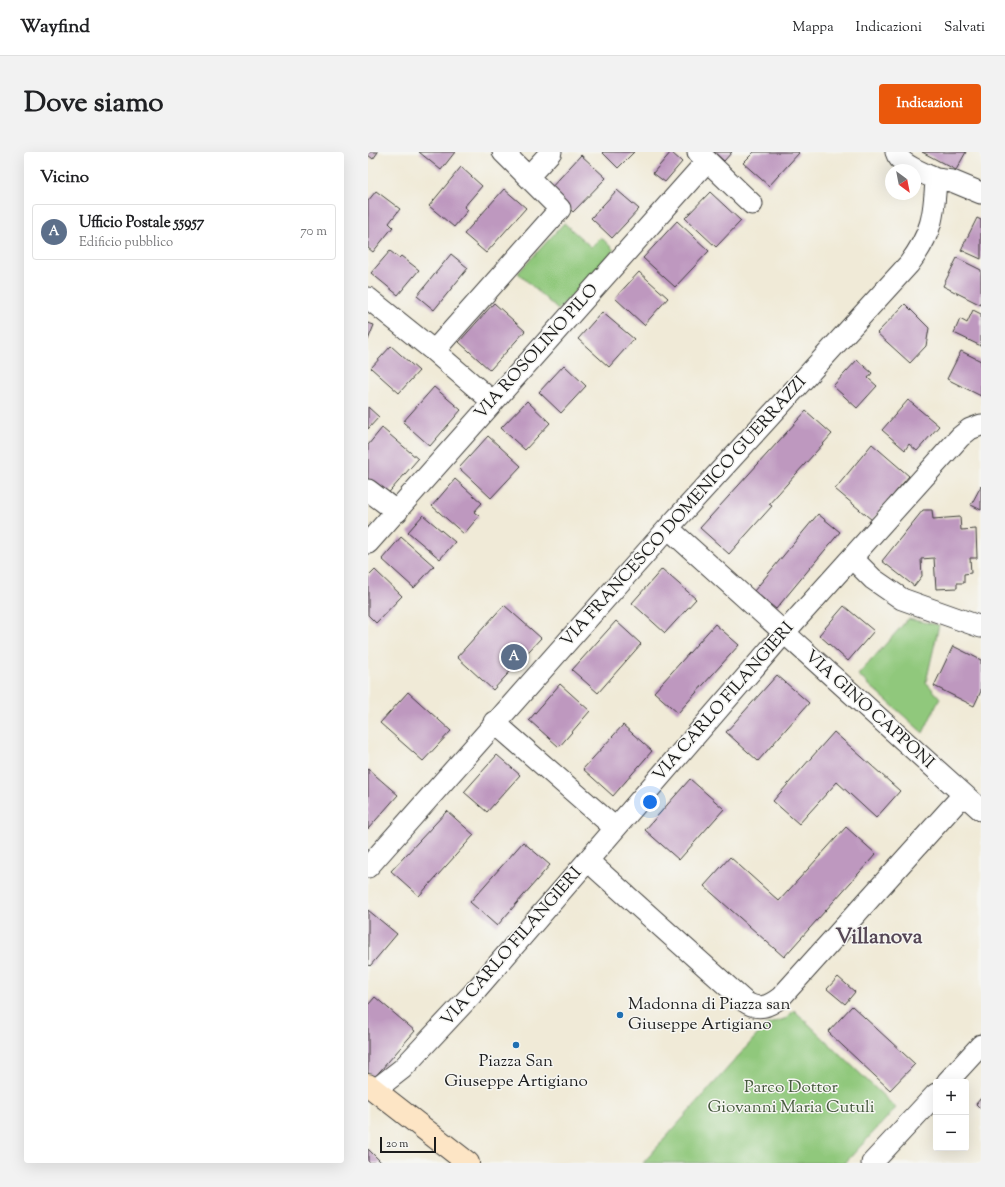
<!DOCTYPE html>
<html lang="it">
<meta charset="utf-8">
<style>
body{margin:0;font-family:"Sorts Mill Goudy",serif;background:#f2f2f2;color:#202124}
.controls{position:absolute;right:12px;bottom:12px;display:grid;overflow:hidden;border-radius:4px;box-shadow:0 4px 16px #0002}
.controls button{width:36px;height:36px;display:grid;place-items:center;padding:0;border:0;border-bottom:1px solid #e0e0e0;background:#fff;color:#202124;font:20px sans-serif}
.compass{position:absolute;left:517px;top:12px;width:36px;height:36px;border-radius:50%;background:#fff;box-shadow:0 4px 16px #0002;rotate:148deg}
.scale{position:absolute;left:12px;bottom:10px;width:56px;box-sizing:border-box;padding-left:4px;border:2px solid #1c1c1c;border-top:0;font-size:11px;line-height:14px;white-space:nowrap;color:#1c1c1c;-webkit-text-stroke:3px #f6f6f2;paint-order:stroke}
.you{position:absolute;left:282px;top:650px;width:14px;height:14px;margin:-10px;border:3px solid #fff;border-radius:50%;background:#1a73e8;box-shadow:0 0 0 6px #1a73e833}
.badge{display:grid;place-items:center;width:26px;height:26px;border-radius:50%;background:#ea580c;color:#fff;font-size:13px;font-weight:700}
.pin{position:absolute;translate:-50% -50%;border:2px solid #fff;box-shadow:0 1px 4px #0006}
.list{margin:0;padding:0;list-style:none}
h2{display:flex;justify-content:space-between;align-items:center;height:52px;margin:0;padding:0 16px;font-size:17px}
h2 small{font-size:13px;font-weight:400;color:#757577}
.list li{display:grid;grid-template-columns:26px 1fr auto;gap:12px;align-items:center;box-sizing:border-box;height:56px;margin:0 8px 8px;padding:0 8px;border:1px solid #e0e0e0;border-radius:4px}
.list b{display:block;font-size:15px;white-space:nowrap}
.list p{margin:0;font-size:13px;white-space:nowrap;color:#757577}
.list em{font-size:13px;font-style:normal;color:#757577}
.map{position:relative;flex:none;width:613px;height:1011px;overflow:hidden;border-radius:4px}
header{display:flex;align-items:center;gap:24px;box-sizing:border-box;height:56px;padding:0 20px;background:#fff;border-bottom:1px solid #e0e0e0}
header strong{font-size:19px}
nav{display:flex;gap:22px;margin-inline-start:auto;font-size:14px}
.intro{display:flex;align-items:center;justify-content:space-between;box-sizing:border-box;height:96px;padding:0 24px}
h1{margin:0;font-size:28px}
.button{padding:10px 18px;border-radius:4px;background:#ea580c;color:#fff;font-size:14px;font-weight:700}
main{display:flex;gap:24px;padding:0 24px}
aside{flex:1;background:#fff;border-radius:4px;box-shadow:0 4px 16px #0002}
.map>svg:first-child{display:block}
.green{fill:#90c87b;stroke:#56724c}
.building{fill:#be98bf}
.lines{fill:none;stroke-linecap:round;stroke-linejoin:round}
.street-casing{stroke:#3c3b38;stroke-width:23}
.secondary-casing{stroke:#3c3b38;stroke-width:24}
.street{stroke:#fff;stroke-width:21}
.secondary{stroke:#fde5c5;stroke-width:22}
.poi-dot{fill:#1f6fb2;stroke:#f6f6f2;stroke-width:1.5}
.labels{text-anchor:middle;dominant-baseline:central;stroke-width:3;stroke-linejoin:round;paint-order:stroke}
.street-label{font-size:17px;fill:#1c1c1c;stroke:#f6f6f2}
.poi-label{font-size:17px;fill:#1c1c1c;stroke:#f6f6f2;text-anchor:start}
.park-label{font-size:17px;fill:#45583d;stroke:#f6f6f2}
.district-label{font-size:21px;font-weight:bold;fill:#554755;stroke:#f6f6f2}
</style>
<header>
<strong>Wayfind</strong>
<nav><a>Mappa</a><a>Indicazioni</a><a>Salvati</a></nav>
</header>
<div class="intro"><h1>Dove siamo</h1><a class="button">Indicazioni</a></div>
<main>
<aside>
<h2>Vicino<small></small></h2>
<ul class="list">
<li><span class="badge" style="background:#5c6f8a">A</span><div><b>Ufficio Postale 55957</b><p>Edificio pubblico</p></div><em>70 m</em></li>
</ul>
</aside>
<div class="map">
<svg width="613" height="1011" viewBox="0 0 613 1011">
<rect width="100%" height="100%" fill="#f6f6f2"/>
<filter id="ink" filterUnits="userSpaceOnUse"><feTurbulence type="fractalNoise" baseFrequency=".025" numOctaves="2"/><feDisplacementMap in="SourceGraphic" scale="8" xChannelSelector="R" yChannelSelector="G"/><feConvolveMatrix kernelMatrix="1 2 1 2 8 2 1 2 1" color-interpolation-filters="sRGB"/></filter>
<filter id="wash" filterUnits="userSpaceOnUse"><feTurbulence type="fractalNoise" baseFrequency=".012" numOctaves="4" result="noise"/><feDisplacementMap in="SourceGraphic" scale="16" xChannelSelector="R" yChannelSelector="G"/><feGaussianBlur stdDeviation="0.9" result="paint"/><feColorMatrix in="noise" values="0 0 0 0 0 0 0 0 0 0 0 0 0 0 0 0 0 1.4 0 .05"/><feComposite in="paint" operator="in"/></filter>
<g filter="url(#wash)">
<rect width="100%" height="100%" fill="#f0ead7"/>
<!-- green -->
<path class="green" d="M 196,71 L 223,95 L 233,85 L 246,98 L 190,158 L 150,121 Z
M 540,467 L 571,473 L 558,530 L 572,546 L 555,581 L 490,523 Z
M 426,858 L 528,956 L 477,1011 L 275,1011 L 398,873 L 419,866 Z"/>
<g id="blocks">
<!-- building -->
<path class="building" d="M 0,0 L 10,0 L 5,7 L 0,3 Z
M 51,0 L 87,0 L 73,18 Z
M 234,0 L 266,0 L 250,16 Z
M 303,0 L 314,10 L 297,30 L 285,21 Z
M 346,0 L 364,0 L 356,9 Z
M 386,0 L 430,0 L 431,1 L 401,34 L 375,11 Z
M 554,0 L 598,0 L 588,18 Z
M 213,3 L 238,26 L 205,60 L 181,38 Z
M 93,15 L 114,34 L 96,55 L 100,58 L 86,75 L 61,54 Z
M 136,37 L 158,56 L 118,101 L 96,82 Z
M 249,38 L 271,57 L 244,86 L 223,66 Z
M 8,39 L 32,57 L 21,71 L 25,75 L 5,100 L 0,96 L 0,49 Z
M 342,40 L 373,69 L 348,95 L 317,66 Z
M 609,66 L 613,68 L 613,107 L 593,98 Z
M 309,69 L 341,99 L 307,135 L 275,106 Z
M 22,99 L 31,106 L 33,104 L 51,118 L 30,143 L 3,121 Z
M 83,102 L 100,116 L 66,158 L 49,144 Z
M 589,106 L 613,118 L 613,153 L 575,134 Z
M 271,120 L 300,146 L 276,173 L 247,146 Z
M 126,151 L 157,179 L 122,218 L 91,190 Z
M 537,152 L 561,176 L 558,194 L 542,211 L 509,181 Z
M 605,158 L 613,162 L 613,194 L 586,181 L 592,167 L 599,171 Z
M 234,160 L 266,187 L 241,215 L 210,187 Z
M 0,171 L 6,173 L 0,188 Z
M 23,194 L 51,219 L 31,241 L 3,216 Z
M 593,199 L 613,209 L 613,244 L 579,227 Z
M 489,208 L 504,221 L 500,226 L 509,234 L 489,256 L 465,234 Z
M 196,213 L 218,234 L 193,261 L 171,240 Z
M 66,235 L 93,258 L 62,294 L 35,270 Z
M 540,248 L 571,274 L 549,299 L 541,292 L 537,298 L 514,278 Z
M 159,249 L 182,271 L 157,298 L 133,276 Z
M 0,255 L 11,265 L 0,277 Z
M 438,259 L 464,282 L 401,352 L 404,354 L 361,402 L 332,376 Z
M 14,276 L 50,307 L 17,345 L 0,330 L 0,293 Z
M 120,284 L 153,314 L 123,346 L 91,316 Z
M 504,292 L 541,324 L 504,368 L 467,337 Z
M 87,327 L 114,351 L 106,360 L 111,364 L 96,382 L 64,354 Z
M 613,334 L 613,358 L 603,353 Z
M 555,358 L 564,358 L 565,367 L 592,365 L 593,378 L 608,377 L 609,406 L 602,406 L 603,421 L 596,422 L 596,431 L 589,431 L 589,436 L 568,437 L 566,406 L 553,407 L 554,424 L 546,434 L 514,409 Z
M 450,362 L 472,380 L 408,457 L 386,439 Z
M 55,363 L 87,390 L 72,407 L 40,380 Z
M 33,385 L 66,414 L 46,436 L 14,407 Z
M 294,417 L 328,447 L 297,481 L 264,451 Z
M 7,418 L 34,444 L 8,471 L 0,463 L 0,425 Z
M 136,453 L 173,486 L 125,538 L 89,505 Z
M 476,454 L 506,479 L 480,509 L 451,483 Z
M 248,469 L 273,492 L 230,541 L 204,518 Z
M 347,472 L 371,493 L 310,561 L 286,540 Z
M 585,494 L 613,508 L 613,539 L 606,554 L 566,534 Z
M 409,523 L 441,551 L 390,609 L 358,580 Z
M 192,532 L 222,559 L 191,595 L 161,568 Z
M 40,540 L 83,579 L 55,609 L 12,571 Z
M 255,573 L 284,599 L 245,644 L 215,617 Z
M 466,580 L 532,639 L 508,666 L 469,630 L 431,672 L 405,649 Z
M 129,603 L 152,623 L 119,660 L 96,640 Z
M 0,617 L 30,643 L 0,677 Z
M 322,627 L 356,657 L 311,708 L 277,678 Z
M 79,659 L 106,683 L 51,744 L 23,719 Z
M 478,675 L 508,702 L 416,805 L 336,734 L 362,705 L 411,749 Z
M 155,690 L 182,713 L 129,774 L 102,750 Z
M 0,758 L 29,782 L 2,814 L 0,812 Z
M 470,825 L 487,840 L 477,852 L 459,837 Z
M 7,845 L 47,879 L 6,926 L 0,921 L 0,853 Z
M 484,854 L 547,912 L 522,938 L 460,880 Z
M 613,946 L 613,957 L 608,952 Z
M 0,997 L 14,1011 L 0,1011 Z"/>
</g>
</g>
<g filter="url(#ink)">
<use href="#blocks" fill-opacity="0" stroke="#3c3b38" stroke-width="1"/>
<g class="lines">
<!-- street casing -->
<g class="street-casing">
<path id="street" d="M 135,0 L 160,25
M 330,0 L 384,52
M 568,27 L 584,29 L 613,41
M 0,146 L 66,199 L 125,250
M 66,199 L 192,57 L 160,25 L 183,0
M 0,338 L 29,360
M 300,376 L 613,658
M 0,391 L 339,9
M 484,406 L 505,427 L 534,447 L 613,475
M 126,570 L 247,676
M 220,709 L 376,849 C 390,859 400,855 413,845 L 595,643
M 0,715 L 300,376 L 541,112 C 564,81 566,64 568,27 C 556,21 532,14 528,0
M 579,930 L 613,893
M 7,938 L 34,917 L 107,839 L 416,481 L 592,285 L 602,277 L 613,273
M 504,1011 L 568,942"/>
</g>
<!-- secondary casing -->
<g class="secondary-casing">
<path id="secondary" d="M 0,933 L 100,1011"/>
</g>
<!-- street -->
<use href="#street" class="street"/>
<!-- secondary -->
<use href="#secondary" class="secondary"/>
</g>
</g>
<!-- markers -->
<g class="poi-dot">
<circle cx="252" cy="863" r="4"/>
<circle cx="148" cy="893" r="4"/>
</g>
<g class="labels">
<!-- street labels -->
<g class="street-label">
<text transform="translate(169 200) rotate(-48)">VIA ROSOLINO PILO</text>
<text transform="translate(316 360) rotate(-48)">VIA FRANCESCO DOMENICO GUERRAZZI</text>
<text transform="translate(356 550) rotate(-49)">VIA CARLO FILANGIERI</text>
<text transform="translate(501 558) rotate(42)">VIA GINO CAPPONI</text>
<text transform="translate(144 795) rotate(-49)">VIA CARLO FILANGIERI</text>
</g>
<!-- poi labels -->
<g class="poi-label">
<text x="260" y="853">Madonna di Piazza san<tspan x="260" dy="20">Giuseppe Artigiano</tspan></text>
<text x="148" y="910" text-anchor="middle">Piazza San<tspan x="148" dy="20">Giuseppe Artigiano</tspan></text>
</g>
<!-- park labels -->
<g class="park-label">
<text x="423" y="936">Parco Dottor<tspan x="423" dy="20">Giovanni Maria Cutuli</tspan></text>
</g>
<!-- district labels -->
<g class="district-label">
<text x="511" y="786">Villanova</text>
</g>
</g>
</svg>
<div class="controls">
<button>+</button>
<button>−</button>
</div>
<svg class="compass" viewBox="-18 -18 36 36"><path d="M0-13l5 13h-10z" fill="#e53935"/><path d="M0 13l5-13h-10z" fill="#757577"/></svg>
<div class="scale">20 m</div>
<div class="you"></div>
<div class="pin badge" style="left:146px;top:505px;background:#5c6f8a">A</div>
</div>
</main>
